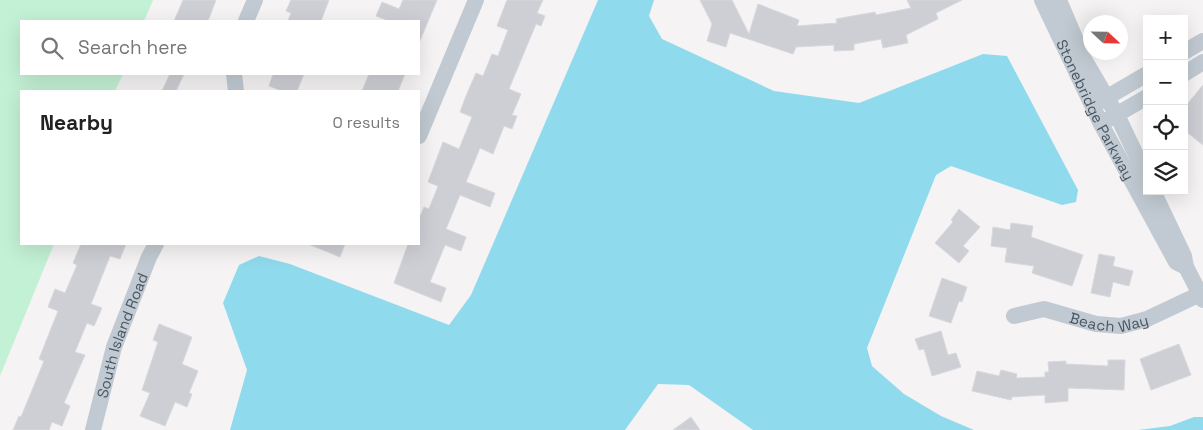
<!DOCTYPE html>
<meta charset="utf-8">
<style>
body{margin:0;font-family:"Space Grotesk",sans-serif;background:#f2f2f2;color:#222}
.controls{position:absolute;right:15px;top:15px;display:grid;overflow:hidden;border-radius:0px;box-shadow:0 5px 20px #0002}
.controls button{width:45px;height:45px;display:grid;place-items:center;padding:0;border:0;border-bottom:1px solid #e0e0e0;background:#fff;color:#222;font:25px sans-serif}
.compass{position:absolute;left:1083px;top:15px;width:45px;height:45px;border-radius:50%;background:#fff;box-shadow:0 5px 20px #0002;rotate:112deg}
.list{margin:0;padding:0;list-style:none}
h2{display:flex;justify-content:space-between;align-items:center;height:65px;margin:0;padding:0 20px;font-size:21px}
h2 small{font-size:16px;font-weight:400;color:#767676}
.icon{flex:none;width:28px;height:28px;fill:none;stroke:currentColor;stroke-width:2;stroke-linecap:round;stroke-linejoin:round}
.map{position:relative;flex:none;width:1203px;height:430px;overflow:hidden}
.search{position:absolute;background:#fff;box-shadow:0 5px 20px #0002;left:20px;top:20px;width:400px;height:55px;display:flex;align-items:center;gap:12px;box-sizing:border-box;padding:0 18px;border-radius:0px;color:#767676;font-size:19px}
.panel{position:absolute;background:#fff;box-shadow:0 5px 20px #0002;left:20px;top:90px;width:400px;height:155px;border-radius:0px}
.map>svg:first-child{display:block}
.green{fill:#c3f1d5}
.water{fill:#90daee}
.building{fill:#cdcfd5;stroke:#d7d9de}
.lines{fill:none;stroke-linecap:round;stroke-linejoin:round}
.minor{stroke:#c1cad2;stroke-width:16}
.labels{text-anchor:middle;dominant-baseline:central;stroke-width:4;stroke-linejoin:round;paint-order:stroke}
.street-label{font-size:15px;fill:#4a5661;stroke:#fff}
</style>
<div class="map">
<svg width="1203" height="430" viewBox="0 0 1203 430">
<rect width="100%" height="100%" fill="#f5f3f3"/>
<!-- green -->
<path class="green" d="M 0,0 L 153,0 L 144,21 L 21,21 L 21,74 L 123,74 L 115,91 L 21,91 L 21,244 L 54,244 L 0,376 Z"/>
<!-- water -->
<path class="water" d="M 598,0 L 654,0 L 649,16 L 662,39 L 774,91 L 859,103 L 983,54 L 1007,56 L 1078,190 L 1076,202 L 1062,205 L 951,166 L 936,175 L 867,348 L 872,366 L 904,394 L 941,416 L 974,430 L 753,430 L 689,385 L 658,384 L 625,430 L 230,430 L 247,370 L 223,303 L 239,265 L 259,256 L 290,264 L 449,325 L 471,295 Z
M 1194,417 L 1203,417 L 1203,430 L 1138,430 L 1170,426 Z"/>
<!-- building -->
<path class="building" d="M 183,0 L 216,0 L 208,21 L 174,21 Z
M 291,0 L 329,0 L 321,21 L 288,21 L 291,13 L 286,11 Z
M 403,0 L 437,0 L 419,43 L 419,21 L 389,21 L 376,16 L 382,2 L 399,9 Z
M 507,0 L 543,0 L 537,13 L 545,16 L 541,26 L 536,24 L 509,89 L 521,94 L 512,115 L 517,116 L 512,129 L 504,126 L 493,154 L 480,148 L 466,182 L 495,193 L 490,207 L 460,195 L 446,229 L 466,237 L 461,251 L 445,245 L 430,282 L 446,288 L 441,302 L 394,283 L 408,244 L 419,244 L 419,219 L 424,207 L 429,209 L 438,186 L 428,182 L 443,142 L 459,149 L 472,117 L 460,112 L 466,96 L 476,73 L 483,76 L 492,54 L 498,56 L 508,30 L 497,26 Z
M 700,0 L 732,0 L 749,34 L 758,4 L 799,20 L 797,26 L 837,23 L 836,19 L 875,12 L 876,15 L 911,8 L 907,0 L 962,0 L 936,13 L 938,19 L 906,35 L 908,43 L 883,48 L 881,39 L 854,44 L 854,50 L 834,51 L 834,45 L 796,47 L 793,54 L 730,33 L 726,47 L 707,41 L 712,24 Z
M 170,74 L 184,74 L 176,91 L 162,91 Z
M 273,74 L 304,74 L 297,91 L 282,91 L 269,86 Z
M 369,74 L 405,74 L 398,91 L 362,91 Z
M 1203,85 L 1203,145 L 1184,130 L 1184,108 Z
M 959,209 L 980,227 L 963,246 L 969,251 L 959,263 L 935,243 L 953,222 L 951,220 Z
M 1011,223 L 1033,226 L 1031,237 L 1083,255 L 1072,286 L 1032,273 L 1034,266 L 1005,262 L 1007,248 L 991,246 L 993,227 L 1010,230 Z
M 81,244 L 126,244 L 120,259 L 110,256 L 91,304 L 102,308 L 94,326 L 87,323 L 75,352 L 85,355 L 64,403 L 70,406 L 62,426 L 52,422 L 49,430 L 13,430 L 19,416 L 21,417 L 44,361 L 39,359 L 58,311 L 48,307 L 55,289 L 65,293 L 77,265 L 73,263 Z
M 308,244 L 345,244 L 340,257 Z
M 1099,254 L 1115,257 L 1113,266 L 1133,271 L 1129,286 L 1113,282 L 1110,297 L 1091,293 Z
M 942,278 L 967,287 L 962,302 L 959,301 L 951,323 L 929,316 Z
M 159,324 L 192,337 L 182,364 L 198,371 L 189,393 L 192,394 L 187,407 L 175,402 L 165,426 L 140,416 L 150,393 L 142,390 L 158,342 L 153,340 Z
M 941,331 L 948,355 L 956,353 L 961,367 L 932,376 L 924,349 L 919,350 L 915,339 Z
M 1179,344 L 1191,375 L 1151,390 L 1140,359 Z
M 1108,360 L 1125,360 L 1124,390 L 1068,388 L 1068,401 L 1045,403 L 1045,395 L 1012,397 L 1011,400 L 972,391 L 977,371 L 999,376 L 1001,370 L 1017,374 L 1016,378 L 1045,377 L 1045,372 L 1049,372 L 1048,362 L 1066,361 L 1066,364 L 1108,366 Z
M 691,417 L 700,430 L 673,430 Z"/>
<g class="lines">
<!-- minor -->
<g class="minor">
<path id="s1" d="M 1042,0 L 1101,124 L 1176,262 L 1186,267"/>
<path d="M 1059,0 L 1084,59 L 1117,115 L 1147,178"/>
<path d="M 246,21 L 255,0"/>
<path d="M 1184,52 L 1203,41"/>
<path d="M 234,74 L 236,91"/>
<path d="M 1184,74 L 1203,62"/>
<path d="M 1099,102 L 1147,74"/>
<path d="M 1109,119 L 1147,97"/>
<path d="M 419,136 L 476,0"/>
<path d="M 1153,191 L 1184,256 L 1186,267 L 1203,300"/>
<path id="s2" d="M 1014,316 L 1044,309 L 1096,324 L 1121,326 L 1147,319 L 1200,294"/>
<path id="s3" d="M 93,430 L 114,347 L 149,257 L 156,244"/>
</g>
</g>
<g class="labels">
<!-- street labels -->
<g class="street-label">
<text stroke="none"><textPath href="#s1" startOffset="122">Stonebridge Parkway</textPath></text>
<text stroke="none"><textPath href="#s2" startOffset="98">Beach Way</textPath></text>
<text stroke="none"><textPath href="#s3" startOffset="99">South Island Road</textPath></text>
</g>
</g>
</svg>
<div class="controls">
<button>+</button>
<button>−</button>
<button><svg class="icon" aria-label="locate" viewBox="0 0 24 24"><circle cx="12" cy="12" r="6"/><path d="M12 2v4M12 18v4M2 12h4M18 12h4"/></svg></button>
<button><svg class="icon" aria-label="layers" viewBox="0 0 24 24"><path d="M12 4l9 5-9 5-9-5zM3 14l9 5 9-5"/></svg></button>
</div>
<svg class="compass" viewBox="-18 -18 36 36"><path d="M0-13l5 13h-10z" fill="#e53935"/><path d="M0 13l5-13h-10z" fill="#767676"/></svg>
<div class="search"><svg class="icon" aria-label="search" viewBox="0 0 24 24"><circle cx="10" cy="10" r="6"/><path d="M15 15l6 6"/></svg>Search here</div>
<section class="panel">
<h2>Nearby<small>0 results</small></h2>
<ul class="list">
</ul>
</section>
</div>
